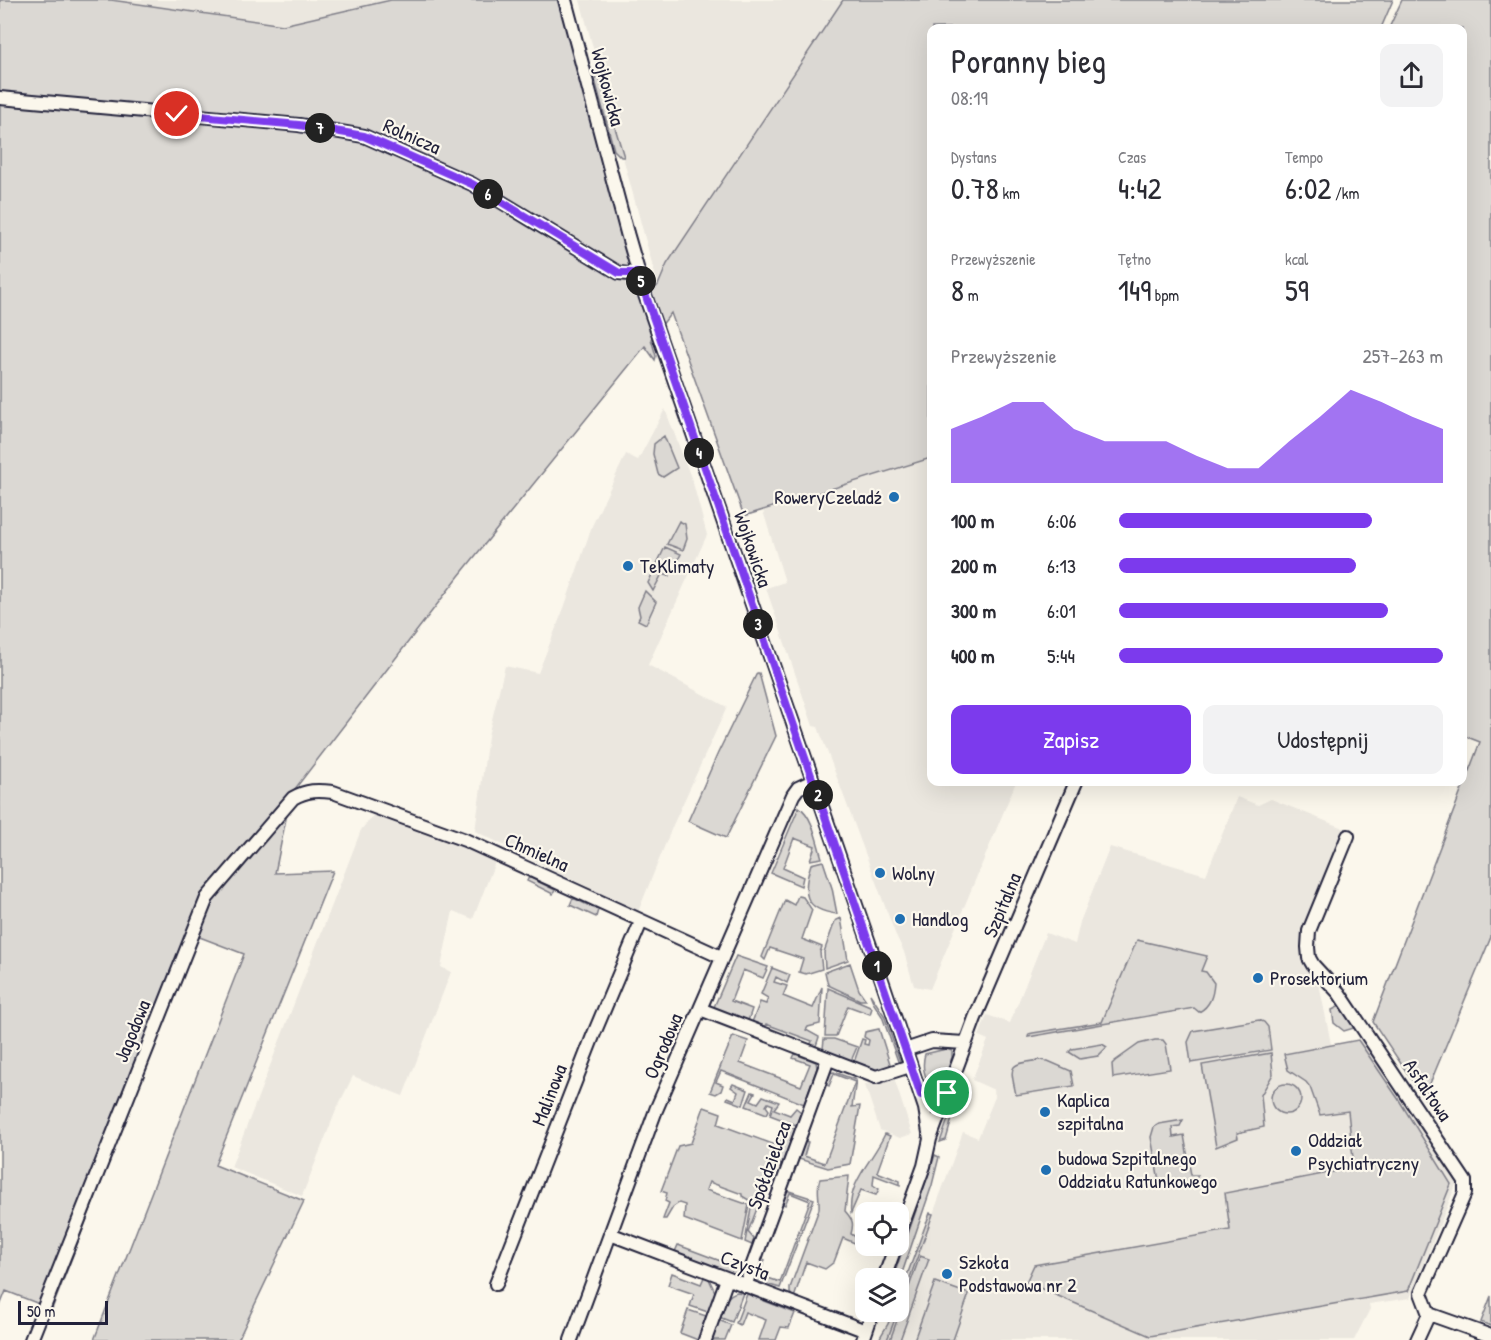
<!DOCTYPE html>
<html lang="pl">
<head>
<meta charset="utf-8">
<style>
  body { margin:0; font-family:"Patrick Hand",sans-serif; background:#f2f2f3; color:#2b2b33; height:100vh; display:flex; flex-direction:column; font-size:22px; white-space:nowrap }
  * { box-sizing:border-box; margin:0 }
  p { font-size:20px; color:#7c7c81 }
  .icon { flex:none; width:33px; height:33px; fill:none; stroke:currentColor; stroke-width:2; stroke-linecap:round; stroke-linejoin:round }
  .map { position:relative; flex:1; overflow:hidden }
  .panel { position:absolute; left:927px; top:24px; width:540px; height:762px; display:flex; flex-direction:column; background:#fff; border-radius:12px; box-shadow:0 6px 24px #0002 }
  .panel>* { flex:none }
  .tools { position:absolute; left:855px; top:1202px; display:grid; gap:12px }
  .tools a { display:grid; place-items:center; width:54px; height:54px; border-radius:12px; background:#fff; box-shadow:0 6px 24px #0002; font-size:30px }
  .scale { position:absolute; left:18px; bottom:15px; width:90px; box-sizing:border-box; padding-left:6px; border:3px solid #22223b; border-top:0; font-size:16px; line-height:21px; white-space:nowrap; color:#22223b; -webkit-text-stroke:4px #fbf7ec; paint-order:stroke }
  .pin { position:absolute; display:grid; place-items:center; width:51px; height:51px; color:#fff; margin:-26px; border:3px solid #fff; border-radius:50%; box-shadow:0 2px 6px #0007 }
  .km { position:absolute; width:30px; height:30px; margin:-15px; border-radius:50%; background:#222; color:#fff; font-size:16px; line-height:30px; text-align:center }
  .round { display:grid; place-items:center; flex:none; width:63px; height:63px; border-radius:12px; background:#f2f2f3 }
  .head { display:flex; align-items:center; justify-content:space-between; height:102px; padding:0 24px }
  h1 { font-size:33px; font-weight:600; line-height:45px }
  .figures { display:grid; grid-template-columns:repeat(3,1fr); gap:9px; height:102px; padding:6px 24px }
  .figures div { display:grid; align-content:center }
  .figures b { font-size:30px; font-weight:600 }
  .figures small { font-size:16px; font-weight:400 }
  .figures p { font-size:16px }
  .chart { height:168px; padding:12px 24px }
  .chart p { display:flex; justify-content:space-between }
  .chart svg { width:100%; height:108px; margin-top:6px; fill:#7c3aed; opacity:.7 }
  .action { display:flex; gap:12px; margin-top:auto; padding:12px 24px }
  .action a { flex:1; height:69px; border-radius:12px; background:#7c3aed; color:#fff; font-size:24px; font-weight:600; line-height:69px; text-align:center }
  .action a+a { background:#f2f2f3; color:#2b2b33 }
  ul { padding:0 24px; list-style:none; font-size:20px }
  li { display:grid; grid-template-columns:96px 72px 1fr; align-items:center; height:45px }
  li i { height:15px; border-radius:8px; background:#7c3aed }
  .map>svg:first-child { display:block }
  .built { fill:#ebe7df }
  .green { fill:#dbd8d3; stroke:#7e7d87; stroke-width:1.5 }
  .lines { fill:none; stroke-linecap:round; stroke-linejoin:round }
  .minor-casing { stroke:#22223b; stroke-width:16 }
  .minor { stroke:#fbf7ec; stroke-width:12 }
  .route-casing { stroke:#fff; stroke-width:12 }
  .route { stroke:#7c3aed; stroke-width:8 }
  .poi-dot { fill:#1f6fb2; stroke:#fbf7ec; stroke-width:2 }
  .labels { text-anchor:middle; stroke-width:4.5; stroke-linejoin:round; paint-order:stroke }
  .street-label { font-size:20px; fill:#22223b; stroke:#fbf7ec }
  .poi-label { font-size:20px; fill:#22223b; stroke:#fbf7ec; text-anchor:start }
</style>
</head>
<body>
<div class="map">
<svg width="1491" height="1340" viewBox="0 0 1491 1340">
  <rect width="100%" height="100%" fill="#fbf7ec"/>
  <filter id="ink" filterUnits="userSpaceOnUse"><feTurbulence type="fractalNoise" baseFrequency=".0167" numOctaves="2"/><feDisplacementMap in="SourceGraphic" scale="12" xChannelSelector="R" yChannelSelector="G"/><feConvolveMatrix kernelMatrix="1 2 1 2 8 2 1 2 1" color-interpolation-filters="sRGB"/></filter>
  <g filter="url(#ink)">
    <!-- built -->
    <path class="built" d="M111,0H388L283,25Z
      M580,0H843L667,264L657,282Z
      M665,409L693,483L707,535L648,665L727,707L673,825L638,912L475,831L488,736L505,666L538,673L564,608L592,526L626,454L638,460Z
      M931,458L932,782H1016L930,989L914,986L904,952L895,933L818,727L813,726L766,588L785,582L763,511Z
      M1237,797L1258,805L1271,799L1355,833L1314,934L1313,953L1331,1044H1349L1363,1040L1371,1049L1388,1082L1457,1182L1410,1298L1369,1304L1370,1309L1354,1340H887L963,1132L978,1138L995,1097L994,1090L972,1080L988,1040L979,1036L987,1015L1010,1023L1046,933L1075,944L1080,922L1110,847L1206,875Z
      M375,813L467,847L495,862L473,919L453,911L441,967L451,972L403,1096L353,1076L337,1108L302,1196L231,1167L361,830Z
      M893,1075L912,1134L900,1138L880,1130L865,1085Z"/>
    <!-- green -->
    <path class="green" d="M0,0H111L283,25L391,0H565L645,295L640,306L658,285L667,264L843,0H1393L1381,28H932L931,458L744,516L671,313L651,339L656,356L655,360L645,346L459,576L291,794L275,873L333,871L215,1165L304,1201L238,1340H94L244,954L197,936L52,1309L6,1291L0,1306Z
      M1402,0H1491V937L1424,1098L1373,1022L1480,742L1462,735V28H1389Z
      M598,72L624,157H621L614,150L595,80Z
      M664,436L677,468L663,477L658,474L653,454L654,444Z
      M679,521L685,524L687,539L683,550L667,544Z
      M665,547L681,554L669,576L662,574L653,591L648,583Z
      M645,591L656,602L646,624L638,620L640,616L638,607Z
      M757,673H759L776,736L726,838L688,821L718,753Z
      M799,807C813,816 817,843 822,858L810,860L815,846L794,838L783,868L803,877L801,886L771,873Z
      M823,861L832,888L837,914C803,910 802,892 811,864Z
      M529,877L555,890L553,894L527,881Z
      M798,896L803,897L812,910L802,939L822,947L820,952L822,969L806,974L799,972L803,959L770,948L765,960L762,957L785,900L794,905Z
      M573,898L598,910L596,917L570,905Z
      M841,918L848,960L825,968L824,952L835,921Z
      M1137,940L1207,956L1201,971L1206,972L1214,983C1213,996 1210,1006 1199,1012L1194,1008L1028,1037L1029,1034L1033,1033L1102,1022Z
      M736,956L768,967L763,978L743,970L731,1001L752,1009L747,1024L717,1013L714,1007Z
      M850,963L859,990L866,1000H860L828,985L825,972Z
      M772,968L790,975L787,983L776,977L774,982L787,986L783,996L813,1008L822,987L820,1024L808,1027L806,1030L819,1037L816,1046L809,1049L812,1041L766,1024L763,1032L751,1025L760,1002L766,1004L768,998L761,994Z
      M828,988L870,1006L872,1008L870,1014L848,1006L836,1036H825Z
      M870,994L884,1015L901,1064L900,1067L882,1016L874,1004Z
      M1338,1007H1342L1355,1024L1354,1028L1344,1031L1334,1023L1332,1010Z
      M1259,1020L1264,1022L1268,1027L1271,1050L1191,1063L1188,1042L1193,1031Z
      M879,1029L892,1070L878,1074L854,1062L862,1039L865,1040L864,1044L868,1045L869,1040L864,1037L865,1032Z
      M733,1036L748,1041L740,1063L801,1086L810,1064L793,1058L795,1054L816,1062L817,1068L804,1104L721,1071L716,1082L723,1085L721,1091L716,1094L710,1092Z
      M824,1039H834L857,1047L851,1061L823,1049Z
      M1155,1040H1163L1166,1044L1170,1069L1113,1078L1112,1064L1115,1061L1139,1044Z
      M1358,1040L1399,1100L1451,1184L1408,1291L1150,1336L1026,1282L1034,1265L1230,1230L1225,1193L1354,1168L1348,1111L1320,1115L1310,1087L1306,1082L1288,1070L1284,1054Z
      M1102,1044L1107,1047L1098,1056L1080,1059L1069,1052L1072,1049Z
      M946,1049L952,1051V1057L944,1080L932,1085C923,1078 922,1064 925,1054Z
      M1271,1053L1273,1074L1261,1095L1264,1127L1237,1133L1238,1138L1216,1147L1202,1065Z
      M1039,1060L1048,1061L1071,1071L1074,1086L1016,1095C1010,1065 1007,1065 1039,1060Z
      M834,1072L856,1080L852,1107L860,1106L850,1164L828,1168L799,1159V1154L804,1141L808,1142L804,1156L825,1163L855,1082L834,1074L829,1086L825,1084L828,1073Z
      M1271 1099a15 15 0 1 1 30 0a15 15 0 1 1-30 0Z
      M733,1084L748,1090L743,1105L727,1099L728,1097L735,1100L738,1092L731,1087Z
      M752,1092L755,1093L751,1100L758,1103L763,1096L779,1102L774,1109L790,1115L796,1108L801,1112L796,1125L770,1115L773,1105L768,1103L766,1106L769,1110L767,1114L746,1106Z
      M954,1102L953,1115L946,1140L940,1142Z
      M704,1107L721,1113L718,1124L778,1146L787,1125L795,1129L782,1164L773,1167L748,1232L754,1239L752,1245L745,1242L752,1202L742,1196V1194L709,1182L706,1190L749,1205L742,1241L684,1219L685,1205L679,1203L673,1207L666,1219H663L669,1203L665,1201L667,1193L661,1191L678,1146L691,1143Z
      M1183,1120L1180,1126L1172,1127L1173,1137L1184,1135L1191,1175H1198L1196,1179C1185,1184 1170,1187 1159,1181L1151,1137L1154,1127L1159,1124Z
      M885,1134L890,1136L877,1172L900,1181V1185L874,1175L873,1185L879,1189L876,1195L861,1190L851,1213C847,1183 873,1160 885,1134Z
      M935,1155L939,1157L932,1185L899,1282L898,1278H893Z
      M849,1176L845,1211C853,1220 854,1223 851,1234L859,1239L857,1244L843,1238L834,1262L825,1269L806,1262L794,1298L790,1293V1288L819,1209C820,1199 816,1188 820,1179Z
      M786,1190L814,1199L780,1288L756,1281L754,1274L760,1258L765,1260L759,1275L780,1282L810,1201L790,1193L785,1205L781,1203Z
      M930,1213L933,1214L899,1308V1297Z
      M678,1245L734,1266L737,1262L744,1264C742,1272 739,1275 730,1275L674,1254Z
      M920,1256L929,1259L900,1340H890Z
      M672,1273L701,1284L705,1275L708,1277L716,1294L708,1312L690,1306L694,1294L668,1285Z
      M935,1282L969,1294L953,1340H914Z
      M737,1292L743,1293L732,1322L719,1317C723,1307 725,1295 737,1292Z
      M747,1294L795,1313L789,1328L781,1327L776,1340H759L766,1320L745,1312L740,1325L736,1323Z
      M1491,1296V1326L1481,1322Z
      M688,1310L706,1316L698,1340L680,1333Z
      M890,1311H898L887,1340H879C883,1329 892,1324 890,1311Z
      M718,1320L731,1325L725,1340H711Z"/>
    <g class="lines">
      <!-- minor casing -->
      <g class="minor-casing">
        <path id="minor" d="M565,0L627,233L645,295L884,986L925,1108L930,1139
          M0,98L299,125L364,136L472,184L619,273L629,274L638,273
          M1348,836L1309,931L1308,947L1309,958L1313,965L1339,993L1465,1181V1193L1421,1293L1429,1314L1491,1336
          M700,1009L876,1077L910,1066
          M905,1050L932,1041L965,1043
          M921,1095L936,1091L951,1083
          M610,1234L866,1331
          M898,1237L924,1166L930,1139L975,1018L1076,782
          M884,1278L896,1245
          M496,1284L593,1036L641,922
          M745,1286L828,1059
          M31,1340L207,898L293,798C307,790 317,790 333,792L465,840L721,957
          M571,1340L656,1110L793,795L798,788L813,781
          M705,1340L727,1279
          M863,1340L873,1311
          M1417,1340L1429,1314"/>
      </g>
      <!-- minor -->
      <use href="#minor" class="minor"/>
    </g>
  </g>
  <g class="lines" filter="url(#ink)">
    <!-- route casing -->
    <g class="route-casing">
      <path id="route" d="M177,114L299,125L364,136L472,184L619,273H638L921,1095L936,1091L951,1083L947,1093"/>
    </g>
    <!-- route -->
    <use href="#route" class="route"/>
  </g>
  <!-- markers -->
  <g class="poi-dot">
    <circle cx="894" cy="497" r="6"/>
    <circle cx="628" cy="566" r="6"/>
    <circle cx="880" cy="873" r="6"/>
    <circle cx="900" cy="919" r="6"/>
    <circle cx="1258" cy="978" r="6"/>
    <circle cx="1045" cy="1112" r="6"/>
    <circle cx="1296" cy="1151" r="6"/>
    <circle cx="1046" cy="1170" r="6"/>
    <circle cx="947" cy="1274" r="6"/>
  </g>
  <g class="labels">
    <!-- street labels -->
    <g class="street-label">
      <text transform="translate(608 87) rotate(75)" y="7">Wojkowicka</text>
      <text transform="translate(412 136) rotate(24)" y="7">Rolnicza</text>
      <text transform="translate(753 549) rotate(71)" y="7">Wojkowicka</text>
      <text transform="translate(537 852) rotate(24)" y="7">Chmielna</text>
      <text transform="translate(1002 905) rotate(-67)" y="7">Szpitalna</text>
      <text transform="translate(132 1031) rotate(-68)" y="7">Jagodowa</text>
      <text transform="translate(663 1046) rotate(-67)" y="7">Ogrodowa</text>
      <text transform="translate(1428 1090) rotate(56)" y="7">Asfaltowa</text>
      <text transform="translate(549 1095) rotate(-69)" y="7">Malinowa</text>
      <text transform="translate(769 1165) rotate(-70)" y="7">Spółdzielcza</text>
      <text transform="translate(745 1265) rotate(21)" y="7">Czysta</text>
    </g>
    <!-- poi labels -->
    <g class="poi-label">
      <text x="882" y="504" text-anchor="end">RoweryCzeladź</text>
      <text x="640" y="573">TeKlimaty</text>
      <text x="892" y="880">Wolny</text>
      <text x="912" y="926">Handlog</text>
      <text x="1270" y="985">Prosektorium</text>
      <text x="1057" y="1107">Kaplica<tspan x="1057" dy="23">szpitalna</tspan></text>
      <text x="1308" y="1147">Oddział<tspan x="1308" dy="23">Psychiatryczny</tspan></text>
      <text x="1058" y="1165">budowa Szpitalnego<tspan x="1058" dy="23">Oddziału Ratunkowego</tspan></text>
      <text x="959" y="1269">Szkoła<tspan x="959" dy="23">Podstawowa nr 2</tspan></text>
    </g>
  </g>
</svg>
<div class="tools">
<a><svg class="icon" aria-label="locate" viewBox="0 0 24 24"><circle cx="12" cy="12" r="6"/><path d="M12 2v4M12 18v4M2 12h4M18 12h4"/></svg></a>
<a><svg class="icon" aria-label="layers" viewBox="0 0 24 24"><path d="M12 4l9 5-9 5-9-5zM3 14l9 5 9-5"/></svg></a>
</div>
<div class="scale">50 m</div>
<div class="pin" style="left:947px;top:1093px;background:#1e9e55"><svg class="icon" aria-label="arrive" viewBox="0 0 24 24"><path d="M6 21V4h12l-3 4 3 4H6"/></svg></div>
<div class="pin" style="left:177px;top:114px;background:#d93025"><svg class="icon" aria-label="check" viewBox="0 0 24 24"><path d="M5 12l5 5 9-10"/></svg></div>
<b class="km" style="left:877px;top:966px">1</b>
<b class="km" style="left:818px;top:795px">2</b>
<b class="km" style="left:758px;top:624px">3</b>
<b class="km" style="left:699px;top:453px">4</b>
<b class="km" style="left:641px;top:281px">5</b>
<b class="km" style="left:488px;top:194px">6</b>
<b class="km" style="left:320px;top:128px">7</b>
<section class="panel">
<div class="head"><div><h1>Poranny bieg</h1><p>08:19</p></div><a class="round"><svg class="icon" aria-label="share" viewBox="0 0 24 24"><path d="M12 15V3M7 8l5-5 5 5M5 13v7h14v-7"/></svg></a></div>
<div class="figures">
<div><p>Dystans</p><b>0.78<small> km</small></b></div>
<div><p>Czas</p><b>4:42</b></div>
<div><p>Tempo</p><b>6:02<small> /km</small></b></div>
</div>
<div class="figures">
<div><p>Przewyższenie</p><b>8<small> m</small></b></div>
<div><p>Tętno</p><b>149<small> bpm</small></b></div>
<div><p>kcal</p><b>59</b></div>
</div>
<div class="chart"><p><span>Przewyższenie</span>257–263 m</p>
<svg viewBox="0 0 160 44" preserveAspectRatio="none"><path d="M0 44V22L10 17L20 11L30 11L40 22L50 27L60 27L70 27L80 33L90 38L100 38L110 27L120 17L130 6L140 11L150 17L160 22V44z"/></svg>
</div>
<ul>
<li><b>100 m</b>6:06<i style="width:78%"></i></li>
<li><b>200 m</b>6:13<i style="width:73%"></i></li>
<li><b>300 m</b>6:01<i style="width:83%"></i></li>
<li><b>400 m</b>5:44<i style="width:100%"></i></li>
</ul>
<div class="action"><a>Zapisz</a><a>Udostępnij</a></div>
</section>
</div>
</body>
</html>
